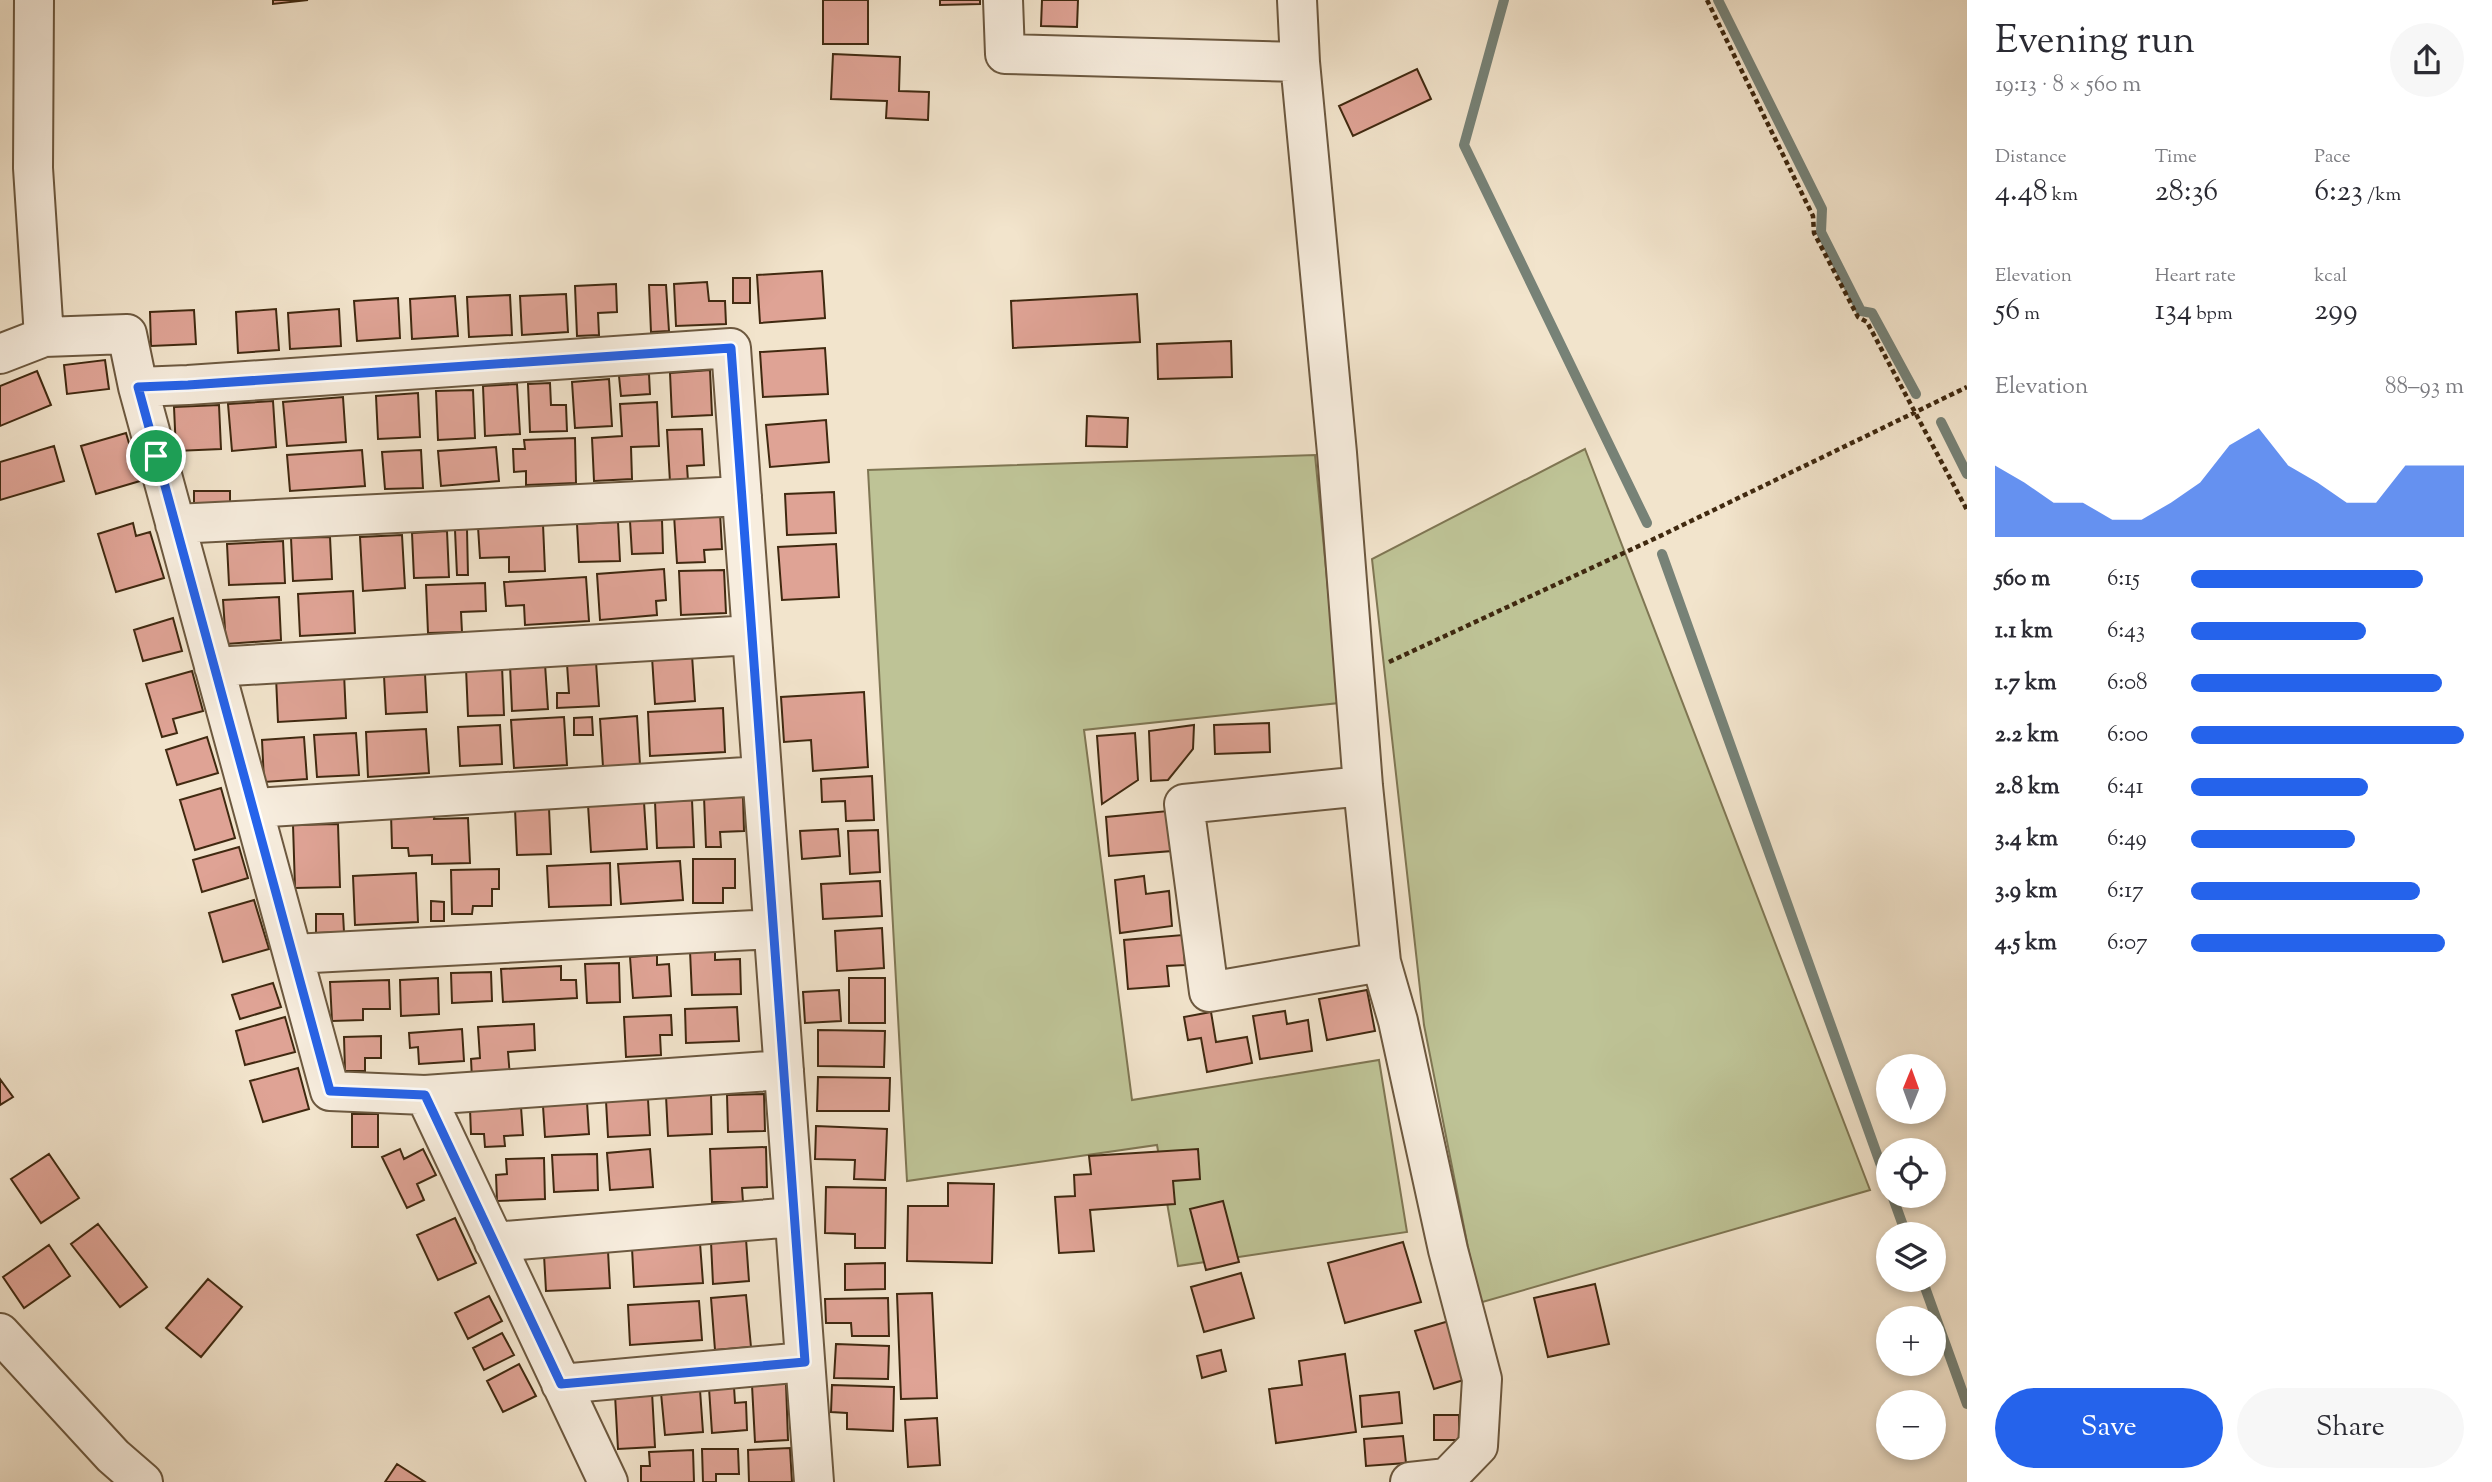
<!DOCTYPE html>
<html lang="en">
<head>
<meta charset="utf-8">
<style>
  body { margin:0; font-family:"Sorts Mill Goudy",serif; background:#f7f7f7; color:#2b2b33; height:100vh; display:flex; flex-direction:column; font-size:26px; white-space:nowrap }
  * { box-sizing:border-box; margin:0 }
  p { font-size:23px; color:#7c7c81 }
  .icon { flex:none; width:38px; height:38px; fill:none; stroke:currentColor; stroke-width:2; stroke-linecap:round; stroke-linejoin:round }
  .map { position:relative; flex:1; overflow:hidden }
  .details { display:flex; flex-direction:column; background:#fff; width:525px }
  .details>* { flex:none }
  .needle { width:46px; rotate:1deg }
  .buttons { position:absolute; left:1876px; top:1054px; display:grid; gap:14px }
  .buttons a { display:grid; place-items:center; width:70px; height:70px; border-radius:50%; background:#fff; box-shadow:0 4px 10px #0003; font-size:35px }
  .pin { position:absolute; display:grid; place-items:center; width:60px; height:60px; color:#fff; margin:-30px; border:4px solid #fff; border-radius:50%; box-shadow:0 2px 7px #0007 }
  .round { display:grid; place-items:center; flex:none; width:74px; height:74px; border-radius:37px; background:#f7f7f7 }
  .summary { display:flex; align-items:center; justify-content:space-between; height:119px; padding:0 28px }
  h1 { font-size:38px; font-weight:600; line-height:52px }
  .figures { display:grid; grid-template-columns:repeat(3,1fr); gap:10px; height:119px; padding:7px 28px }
  .figures div { display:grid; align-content:center }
  .figures b { font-size:30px; font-weight:600 }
  .figures small { font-size:19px; font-weight:400 }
  .figures p { font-size:19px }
  .chart { height:196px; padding:14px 28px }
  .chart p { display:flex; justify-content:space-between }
  .chart svg { width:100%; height:126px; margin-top:7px; fill:#2563eb; opacity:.7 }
  .action { display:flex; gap:14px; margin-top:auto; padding:14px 28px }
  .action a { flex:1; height:80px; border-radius:42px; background:#2563eb; color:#fff; font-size:28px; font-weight:600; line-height:80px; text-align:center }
  .action a+a { background:#f7f7f7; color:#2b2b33 }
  ul { padding:0 28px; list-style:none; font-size:23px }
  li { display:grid; grid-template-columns:112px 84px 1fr; align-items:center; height:52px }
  li i { height:18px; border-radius:9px; background:#2563eb }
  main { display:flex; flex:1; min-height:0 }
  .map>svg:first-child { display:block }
  .green { fill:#bec396; stroke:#7f7653; stroke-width:2 }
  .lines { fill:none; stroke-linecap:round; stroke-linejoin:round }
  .stream { stroke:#778277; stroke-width:10 }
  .building { fill:#dfa395; stroke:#402910; stroke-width:2 }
  .minor-casing { stroke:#6c583f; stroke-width:42 }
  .path { stroke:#402910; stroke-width:4.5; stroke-dasharray:5 3.5; stroke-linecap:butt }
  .minor { stroke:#f7edde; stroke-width:38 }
  .route-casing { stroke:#fff; stroke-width:14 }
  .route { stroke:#2563eb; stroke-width:9 }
</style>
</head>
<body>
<main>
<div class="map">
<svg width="1967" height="1482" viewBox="0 0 1967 1482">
  <rect width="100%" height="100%" fill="#f2e4cc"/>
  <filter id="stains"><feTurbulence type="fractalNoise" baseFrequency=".00286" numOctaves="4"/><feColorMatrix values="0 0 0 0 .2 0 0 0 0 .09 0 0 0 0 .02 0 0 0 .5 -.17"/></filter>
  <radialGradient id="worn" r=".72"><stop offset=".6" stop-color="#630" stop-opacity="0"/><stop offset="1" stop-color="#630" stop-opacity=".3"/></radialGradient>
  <!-- green -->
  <path class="green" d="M1585,449L1870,1190L1479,1303L1424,1025L1372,559Z
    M1315,455L1339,703L1084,730L1132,1100L1379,1060L1407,1232L1178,1266L1157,1145L907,1181L868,470Z"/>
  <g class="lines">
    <!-- stream -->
    <path class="stream" d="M1504,0L1464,145L1647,523
      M1718,0L1822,209L1821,232L1861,311L1872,313L1916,394
      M1941,422L1967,474
      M1662,554L1888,1185
      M1892,1195L1906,1234
      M1922,1279L1967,1404"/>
  </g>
  <!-- building -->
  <path class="building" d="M273,0H308L273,4Z
    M823,0H868V44H823Z
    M940,0H980V4L940,5Z
    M1042,0H1078L1077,27L1041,26Z
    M833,54L900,57L899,91L929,92L928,120L886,118L887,101L831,99Z
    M1417,69L1431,99L1353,136L1339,106Z
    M822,271L825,318L760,323L757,275Z
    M733,278H750V303H733Z
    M707,282L709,301H725L726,324L676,326L674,284Z
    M616,284L617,312L598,313L599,335L577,336L575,286Z
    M649,285H666L669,331L651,332Z
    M566,294L568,332L522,335L520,296Z
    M1137,294L1140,342L1013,348L1011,301Z
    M510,295L512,335L469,337L467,297Z
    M455,296L458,336L412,339L410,299Z
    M398,298L400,338L357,341L354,301Z
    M276,309L279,350L238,353L236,312Z
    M339,309L341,346L290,349L288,313Z
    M194,310L196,344L151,346L150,312Z
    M1231,341L1232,377L1158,379L1157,344Z
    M825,348L828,394L763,397L760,352Z
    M105,360L109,389L67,394L64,365Z
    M710,370L712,415L672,417L670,373Z
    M37,371L51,405L0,426V386Z
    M649,374L650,394L621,396L619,376Z
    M609,379L612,426L575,428L572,382Z
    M550,383L551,405H566L567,431L530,432L528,384Z
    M517,384L520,434L485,436L483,386Z
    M473,390L475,438L438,440L436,391Z
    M418,393L420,437L378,439L376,396Z
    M343,397L346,442L287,446L283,402Z
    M273,401L276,447L232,451L228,404Z
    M657,402L659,446L631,447L632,479L594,481L592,438L622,436L620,404Z
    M219,405L221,449L176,451L174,407Z
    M1087,416L1128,418L1127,447L1086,446Z
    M826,420L829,462L770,467L766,425Z
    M702,429L704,465L687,466L688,481L670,482L667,430Z
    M126,433L140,481L96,494L81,446Z
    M575,438L576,483L526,485V471L514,472L513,449H525L524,440Z
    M54,446L64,481L0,500V462Z
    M496,447L499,481L441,486L438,451Z
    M362,450L365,486L290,491L287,455Z
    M421,450L423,488L385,489L382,452Z
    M194,491H230V510H194Z
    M834,492L836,533L787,535L785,494Z
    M720,513L722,549L704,550L705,562L677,563L674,515Z
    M662,520L663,553L632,554L630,521Z
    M618,522L620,561L579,562L577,524Z
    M133,523L136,536L150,532L164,578L116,592L98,534Z
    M543,524L545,571L509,572V557L480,558L478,527Z
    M467,529L468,575H457L455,530Z
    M447,531L449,577L414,578L412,533Z
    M402,535L405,588L363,591L360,537Z
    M330,537L332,579L293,581L291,538Z
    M283,541L285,583L229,585L227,544Z
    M836,544L839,597L782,600L778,547Z
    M664,569L666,600L656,601L657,615L600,620L597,574Z
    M724,570L726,613L681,615L679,571Z
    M586,577L589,621L525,625L524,605L506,606L504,582Z
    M485,583L486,611L461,612L462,632L428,633L426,585Z
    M353,591L355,633L300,636L298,594Z
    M279,597L281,640L226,644L223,600Z
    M173,618L182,651L143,661L134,630Z
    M692,655L695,701L655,704L652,657Z
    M596,662L599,706L557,708V693H569L567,664Z
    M545,664L548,709L512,711L510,665Z
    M502,666L504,715L468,716L466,668Z
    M192,671L203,711L173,719L177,733L162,737L146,684Z
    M344,673L346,718L278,722L276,677Z
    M425,674L427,712L386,714L384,676Z
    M864,692L868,767L813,771L811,740L784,742L781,697Z
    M723,708L725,752L650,756L648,712Z
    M637,716L640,765L603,767L600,719Z
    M564,717L567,765L514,768L511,720Z
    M592,717L593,735H574V718Z
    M1269,723L1270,752L1215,754L1214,725Z
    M500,725L502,764L460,766L458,727Z
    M1194,725L1193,749L1168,780L1151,781L1149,731Z
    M426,729L429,773L368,777L366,732Z
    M356,733L359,775L317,777L314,735Z
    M1135,733L1138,780L1102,804L1097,736Z
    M207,737L218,773L177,785L166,750Z
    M304,737L307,779L264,782L262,740Z
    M872,776L874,820L846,821L845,801L822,802L821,779Z
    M221,788L235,838L195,850L180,800Z
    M743,796L744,831L720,832L721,847H706L704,797Z
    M692,800L694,847L657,848L655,802Z
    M644,802L647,849L591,852L588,805Z
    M549,808L551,854L517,855L515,809Z
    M1168,811L1172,851L1109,856L1106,817Z
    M435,812L434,819L468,818L470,863L432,864V855L409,856L408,848H392L391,814Z
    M338,824L340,887L295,888L293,825Z
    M838,829L840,856L802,859L800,831Z
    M878,830L880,872L850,874L848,831Z
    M239,847L248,878L202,892L193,860Z
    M693,859H735V888H723V903H693Z
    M680,861L683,900L621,904L618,864Z
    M610,863L611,905L549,907L547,866Z
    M499,869V889H492V906H473L472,914H452L451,870Z
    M416,873L418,922L355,925L353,876Z
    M1144,876L1146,894L1169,891L1172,926L1120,933L1115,880Z
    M880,881L882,916L823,919L821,884Z
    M254,900L269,949L223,962L209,913Z
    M431,901L444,902V921H431Z
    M316,914H343L344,932L316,933Z
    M882,928L884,968L837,971L835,931Z
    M1183,935L1185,965L1167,966L1169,986L1128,989L1124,940Z
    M690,951H715V960L740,959L741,994L692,995Z
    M657,955V965L669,964L671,996L633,998L630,957Z
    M619,963L620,1002L587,1003L585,964Z
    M561,966V980H576L577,998L503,1002L501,969Z
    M491,972L492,1001L452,1003L451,973Z
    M438,978L439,1014L401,1016L400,980Z
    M849,978H885V1023H849Z
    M389,980L390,1009H363V1020L332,1021L330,982Z
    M273,983L281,1007L240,1019L232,995Z
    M839,990L841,1021L805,1023L803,992Z
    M1367,990L1375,1031L1327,1040L1319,999Z
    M737,1007L739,1041L686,1043L685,1009Z
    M1285,1011L1287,1024L1308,1020L1312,1051L1260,1059L1253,1016Z
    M1211,1012L1216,1042L1247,1037L1252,1063L1207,1072L1201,1038L1188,1040L1184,1017Z
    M671,1015L672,1035H660L661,1055L626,1057L624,1017Z
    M285,1017L295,1052L245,1065L236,1031Z
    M534,1024L535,1050L508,1052L510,1077L472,1079L471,1059L480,1058L478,1027Z
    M462,1029L464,1061L419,1064L418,1047L410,1048L409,1033Z
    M818,1030L885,1031L884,1067L818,1066Z
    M381,1036V1058H365V1071H345L344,1037Z
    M298,1068L309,1109L263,1122L250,1081Z
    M818,1077L890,1078L889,1111H817Z
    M0,1079L13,1097L0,1105Z
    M711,1094L712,1134L668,1136L666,1096Z
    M764,1094L765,1131L728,1132L727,1095Z
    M648,1099L650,1135L608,1137L606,1101Z
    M587,1102L589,1134L545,1137L543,1106Z
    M521,1107L523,1135L504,1136L505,1146L485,1147L484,1134H471L470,1109Z
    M352,1114H378V1147H352Z
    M816,1126L887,1129L885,1180L854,1179L855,1160L815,1159Z
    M766,1147L767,1187L742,1188L743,1202H712L710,1149Z
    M400,1149L404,1159L423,1149L436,1175L417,1184L424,1200L407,1208L382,1157Z
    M650,1149L653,1187L610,1190L607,1153Z
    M1198,1149L1200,1179L1173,1181L1175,1204L1090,1210L1094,1251L1059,1253L1055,1197L1075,1196L1074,1175L1091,1174L1089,1156Z
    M49,1154L79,1198L41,1223L11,1179Z
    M597,1154L598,1190L554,1192L552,1155Z
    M544,1158L545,1199L497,1201L496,1175L507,1174L506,1159Z
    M948,1183L994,1184L992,1263L907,1261L908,1206H948Z
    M826,1187L886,1188L885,1248H855V1234L825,1233Z
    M1223,1201L1239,1262L1206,1270L1190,1209Z
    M455,1218L476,1263L438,1280L417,1235Z
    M98,1224L147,1287L120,1307L71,1244Z
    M746,1239L749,1281L713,1284L711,1242Z
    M1403,1242L1421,1302L1345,1323L1328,1263Z
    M700,1243L703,1283L634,1287L632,1248Z
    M49,1245L70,1276L24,1308L3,1277Z
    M608,1251L610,1288L546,1291L544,1255Z
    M885,1263V1289L845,1290V1264Z
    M1241,1273L1254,1318L1204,1332L1191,1287Z
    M208,1279L242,1307L201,1357L166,1328Z
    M1595,1284L1609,1344L1548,1357L1534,1298Z
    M932,1293L937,1398L901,1399L897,1294Z
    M746,1295L751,1347L715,1350L711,1298Z
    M489,1296L502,1321L468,1339L455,1313Z
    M888,1298L889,1336H852L851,1323H826L825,1299Z
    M699,1301L702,1340L630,1345L628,1305Z
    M1449,1321L1467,1379L1434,1389L1415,1331Z
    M502,1333L514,1355L484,1370L473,1348Z
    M836,1344L889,1346L888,1379L834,1378Z
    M1221,1350L1226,1371L1202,1378L1197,1356Z
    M1345,1354L1356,1432L1276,1443L1269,1389L1302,1385L1299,1361Z
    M519,1364L536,1396L503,1412L487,1381Z
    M786,1383L788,1440L755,1442L752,1385Z
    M832,1385L894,1387L893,1431L847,1429V1413L831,1412Z
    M734,1387L735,1403L746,1402L747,1430L712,1433L709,1388Z
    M700,1390L703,1432L665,1435L661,1393Z
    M652,1392L655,1447L618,1449L615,1395Z
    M1399,1392L1402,1423L1362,1427L1360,1396Z
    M1434,1415H1459V1440H1434Z
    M937,1418L940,1465L908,1467L905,1420Z
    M1403,1436L1406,1463L1366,1466L1364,1439Z
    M790,1448L792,1482H749L748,1450Z
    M702,1449H738L739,1474H716V1482H703Z
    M693,1450L694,1482H641V1466H650L649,1452Z
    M397,1464L425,1482H385Z"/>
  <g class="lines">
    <!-- minor casing -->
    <g class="minor-casing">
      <path id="minor" d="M34,0L33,168L44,337
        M1003,0L1005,54L1300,62
        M1297,0L1300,62L1337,453L1363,786L1381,962L1398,1021L1448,1250L1482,1379L1478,1446L1447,1478L1410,1482
        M0,354L44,337L127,334L138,387L330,1091L425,1095L784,1070
        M138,387L188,385L731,348L814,1482
        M175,524L742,496
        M214,667L752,635
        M1363,786L1184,804L1209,992L1381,962
        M253,808L762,776
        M293,954L773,929
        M425,1095L608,1482
        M494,1242L794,1217
        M0,1333L113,1456L143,1482
        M561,1384L805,1362"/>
    </g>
    <!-- path -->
    <path class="path" d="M1707,0L1813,216L1814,233L1858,317L1867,322L1967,510
      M1389,662L1656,538L1967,387"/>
    <!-- minor -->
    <use href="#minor" class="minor"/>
  </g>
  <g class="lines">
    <!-- route casing -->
    <g class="route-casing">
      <path id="route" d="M731,348L805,1362L561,1384L425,1095L330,1091L138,387L188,385Z"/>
    </g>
    <!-- route -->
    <use href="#route" class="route"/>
  </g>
  <rect width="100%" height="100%" filter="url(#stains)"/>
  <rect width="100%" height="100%" fill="url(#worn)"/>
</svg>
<div class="buttons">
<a><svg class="needle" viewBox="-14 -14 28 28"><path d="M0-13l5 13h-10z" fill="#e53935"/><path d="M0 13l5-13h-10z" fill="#7c7c81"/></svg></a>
<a><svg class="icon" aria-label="locate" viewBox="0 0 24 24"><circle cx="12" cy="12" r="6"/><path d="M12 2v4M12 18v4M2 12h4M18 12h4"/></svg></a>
<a><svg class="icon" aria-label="layers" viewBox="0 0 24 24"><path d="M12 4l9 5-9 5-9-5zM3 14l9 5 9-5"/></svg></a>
<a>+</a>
<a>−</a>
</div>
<div class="pin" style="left:156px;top:456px;background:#1e9e55"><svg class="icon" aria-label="arrive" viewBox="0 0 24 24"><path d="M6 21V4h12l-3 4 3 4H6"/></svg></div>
</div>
<section class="details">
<div class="summary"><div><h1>Evening run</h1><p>19:13 · 8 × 560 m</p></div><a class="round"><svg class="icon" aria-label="share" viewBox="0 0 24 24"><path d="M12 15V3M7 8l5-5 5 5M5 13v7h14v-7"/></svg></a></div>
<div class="figures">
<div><p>Distance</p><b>4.48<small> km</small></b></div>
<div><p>Time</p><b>28:36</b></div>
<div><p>Pace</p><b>6:23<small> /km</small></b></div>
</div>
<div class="figures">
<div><p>Elevation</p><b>56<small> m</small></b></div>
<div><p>Heart rate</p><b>134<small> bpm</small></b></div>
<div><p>kcal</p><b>299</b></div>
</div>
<div class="chart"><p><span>Elevation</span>88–93 m</p>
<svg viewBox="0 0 160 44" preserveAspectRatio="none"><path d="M0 44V19L10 25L20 32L30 32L40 38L50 38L60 32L70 25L80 12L90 6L100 19L110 25L120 32L130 32L140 19L150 19L160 19V44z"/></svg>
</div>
<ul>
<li><b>560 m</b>6:15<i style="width:85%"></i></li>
<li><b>1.1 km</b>6:43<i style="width:64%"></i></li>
<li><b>1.7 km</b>6:08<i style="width:92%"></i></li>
<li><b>2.2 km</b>6:00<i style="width:100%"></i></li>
<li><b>2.8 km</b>6:41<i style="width:65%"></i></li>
<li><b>3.4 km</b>6:49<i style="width:60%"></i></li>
<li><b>3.9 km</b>6:17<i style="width:84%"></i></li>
<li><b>4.5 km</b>6:07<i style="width:93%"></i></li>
</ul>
<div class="action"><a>Save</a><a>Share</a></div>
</section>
</main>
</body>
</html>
